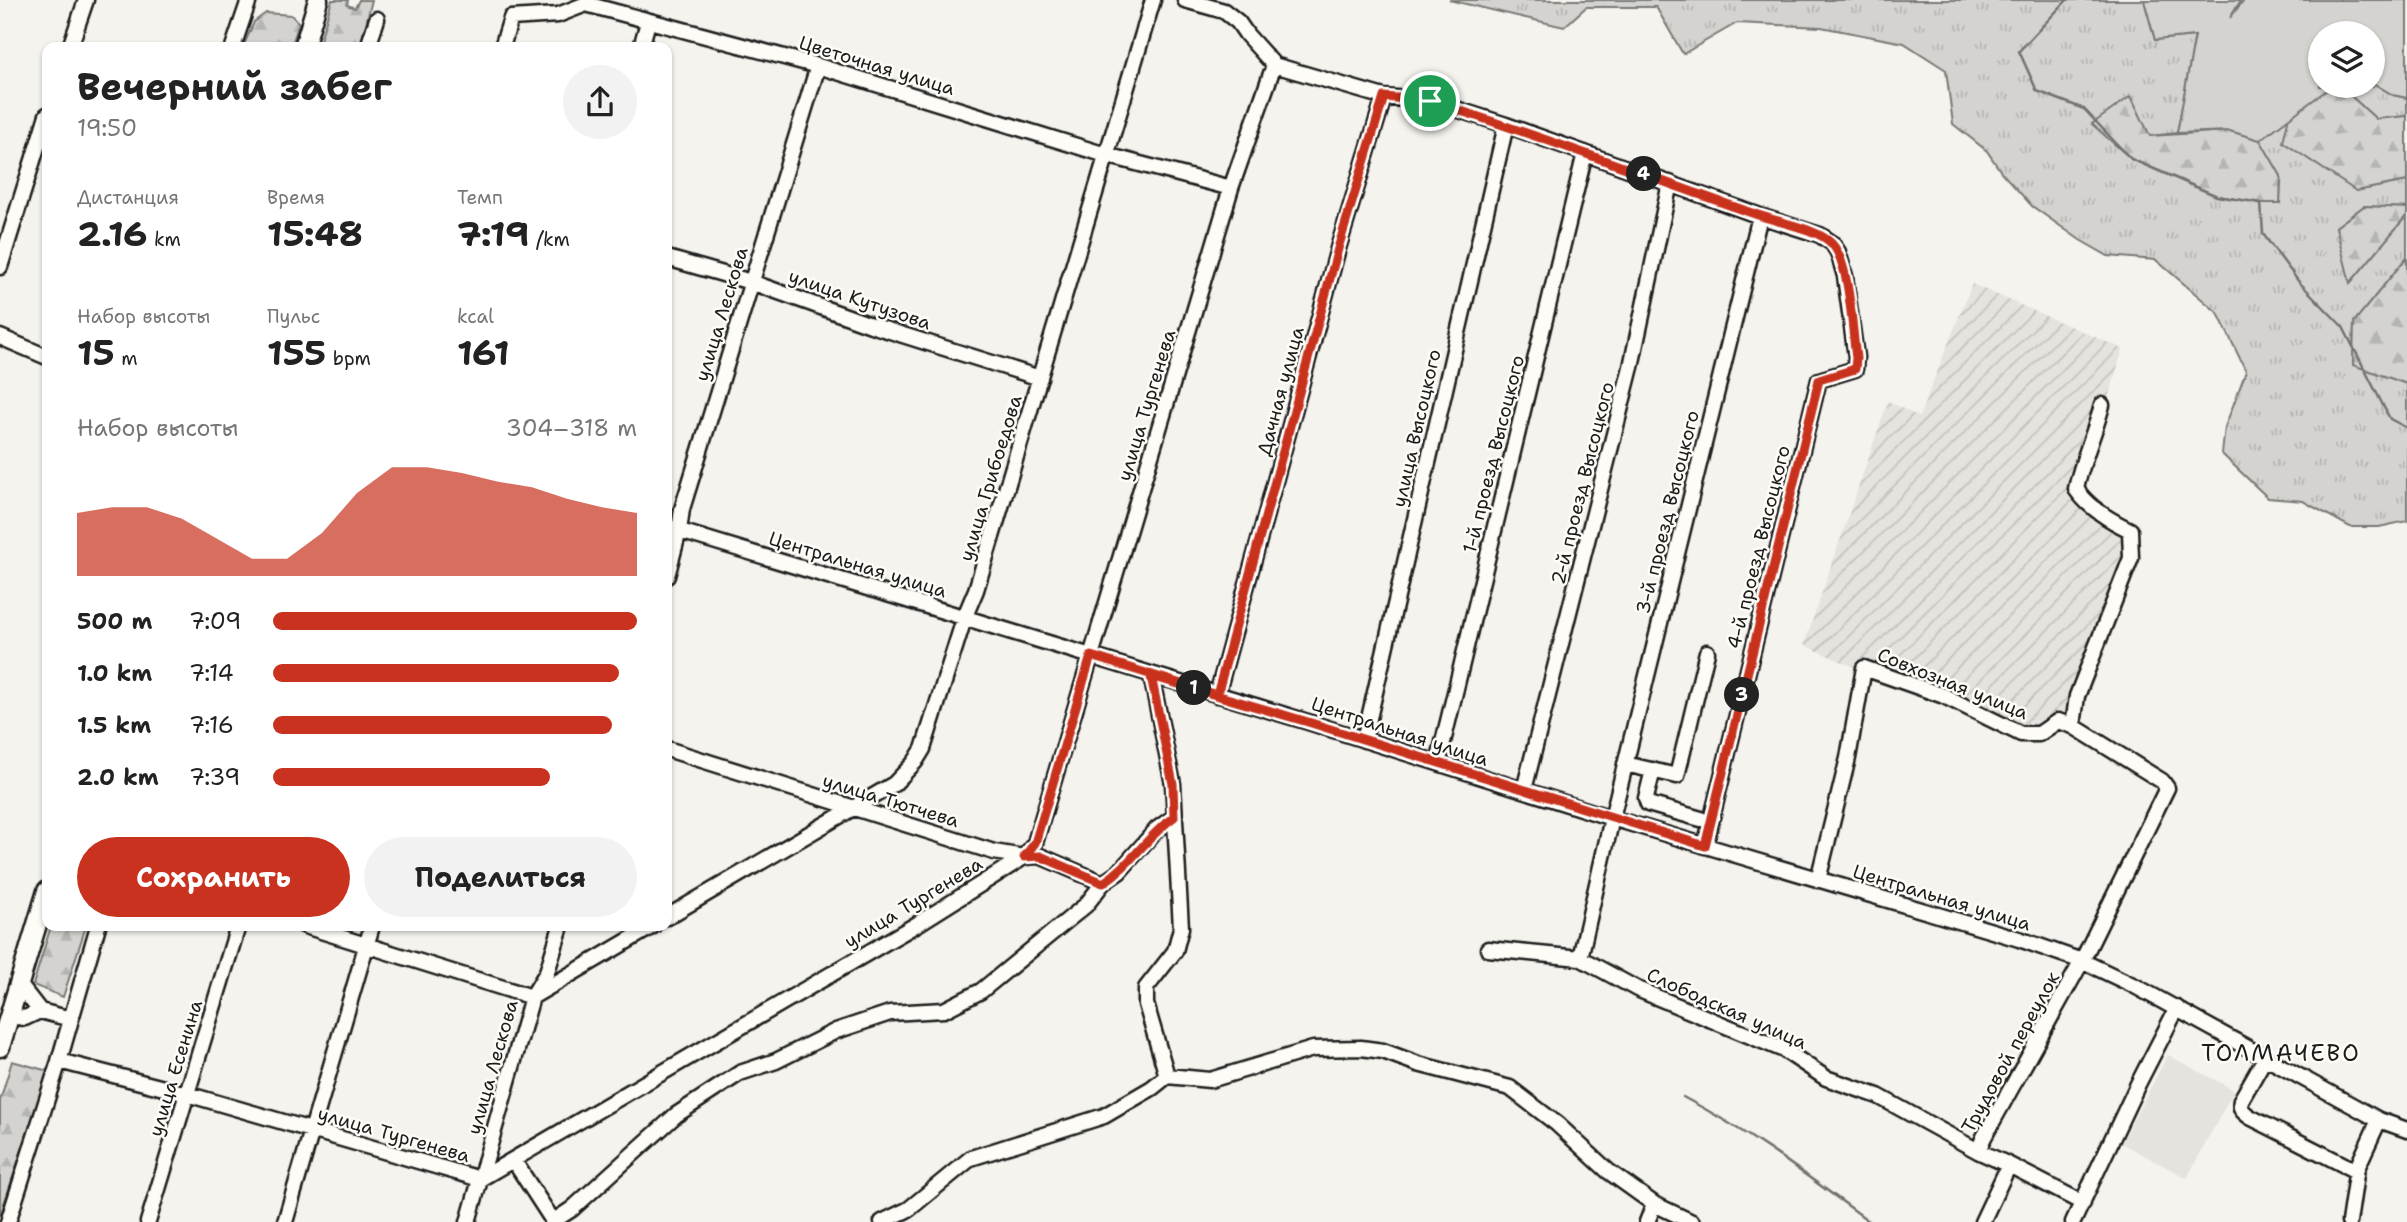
<!DOCTYPE html>
<html lang="ru">
<head>
<meta charset="utf-8">
<style>
  body { margin:0; font-family:"Shantell Sans",sans-serif; background:#f2f2f2; color:#222; height:100vh; display:flex; flex-direction:column; font-size:26px; white-space:nowrap }
  * { box-sizing:border-box; margin:0 }
  p { font-size:23px; color:#767676 }
  .icon { flex:none; width:38px; height:38px; fill:none; stroke:currentColor; stroke-width:2; stroke-linecap:round; stroke-linejoin:round }
  .map { position:relative; flex:1; overflow:hidden }
  .drawer { position:absolute; left:42px; top:42px; width:630px; height:889px; display:flex; flex-direction:column; background:#fff; border-radius:14px; box-shadow:0 2px 5px #0004 }
  .drawer>* { flex:none }
  .tools { position:absolute; left:2308px; top:21px; display:grid; gap:14px }
  .tools a { display:grid; place-items:center; width:77px; height:77px; border-radius:50%; background:#fff; box-shadow:0 2px 5px #0004; font-size:35px }
  .pin { position:absolute; display:grid; place-items:center; width:60px; height:60px; color:#fff; margin:-30px; border:4px solid #fff; border-radius:50%; box-shadow:0 2px 7px #0007 }
  .km { position:absolute; width:35px; height:35px; margin:-18px; border-radius:50%; background:#222; color:#fff; font-size:19px; line-height:35px; text-align:center }
  .round { display:grid; place-items:center; flex:none; width:74px; height:74px; border-radius:37px; background:#f2f2f2 }
  .headline { display:flex; align-items:center; justify-content:space-between; height:119px; padding:0 35px }
  h1 { font-size:38px; font-weight:700; line-height:52px }
  .stats { display:grid; grid-template-columns:repeat(3,1fr); gap:10px; height:119px; padding:7px 35px }
  .stats div { display:grid; align-content:center }
  .stats b { font-size:35px; font-weight:700 }
  .stats small { font-size:19px; font-weight:400 }
  .stats p { font-size:19px }
  .chart { height:196px; padding:14px 35px }
  .chart p { display:flex; justify-content:space-between }
  .chart svg { width:100%; height:126px; margin-top:7px; fill:#c8321e; opacity:.7 }
  .action { display:flex; gap:14px; margin-top:auto; padding:14px 35px }
  .action a { flex:1; height:80px; border-radius:42px; background:#c8321e; color:#fff; font-size:28px; font-weight:700; line-height:80px; text-align:center }
  .action a+a { background:#f2f2f2; color:#222 }
  ul { padding:0 35px; list-style:none; font-size:23px }
  li { display:grid; grid-template-columns:112px 84px 1fr; align-items:center; height:52px }
  li i { height:18px; border-radius:9px; background:#c8321e }
  .map>svg:first-child { display:block }
  .built { fill:#e4e3de }
  .industrial { fill:url(#industrial-furrows) }
  .grass { fill:url(#grass-tufts); stroke:#787876; stroke-width:2 }
  .forest { fill:url(#forest-firs); stroke:#787876; stroke-width:2 }
  .green { fill:#d4d3cf; stroke:#787876; stroke-width:2 }
  .lines { fill:none; stroke-linecap:round; stroke-linejoin:round }
  .stream { stroke:#72716f; stroke-width:2.5 }
  .minor-casing { stroke:#1c1c1c; stroke-width:19 }
  .major-casing { stroke:#1c1c1c; stroke-width:23 }
  .minor { stroke:#fdfcf7; stroke-width:14 }
  .major { stroke:#fdfcf7; stroke-width:18 }
  .route-casing { stroke:#fff; stroke-width:14 }
  .route { stroke:#c8321e; stroke-width:9 }
  .labels { text-anchor:middle; stroke-width:5; stroke-linejoin:round; paint-order:stroke }
  .street-label { font-size:19px; fill:#1c1c1c; stroke:#fdfcf7 }
  .quarter-label { font-size:23px; letter-spacing:2px; fill:#1c1c1c; stroke:#fdfcf7 }
</style>
</head>
<body>
<div class="map">
<svg width="2407" height="1222" viewBox="0 0 2407 1222">
  <defs>
    <pattern id="industrial-furrows" width="10" height="10" patternUnits="userSpaceOnUse" patternTransform="scale(1.75)"><rect width="10" height="10" fill="#e4e3de"/><path d="M-1 1l2-2M0 10L10 0M9 11l2-2" fill="none" stroke="#c3c2be"/></pattern>
    <pattern id="grass-tufts" width="24" height="20" patternUnits="userSpaceOnUse" patternTransform="scale(1.75)"><rect width="24" height="20" fill="#d4d3cf"/><path d="M3 7l-1-3M5 7V3M7 7l1-3M15 17l-1-3M17 17v-4M19 17l1-3" fill="none" stroke="#b5b5b1"/></pattern>
    <pattern id="forest-firs" width="22" height="20" patternUnits="userSpaceOnUse" patternTransform="scale(1.75)"><rect width="22" height="20" fill="#d4d3cf"/><path d="M5 1l3.5 6h-7zM16 11l3.5 6h-7z" fill="#b5b5b1"/></pattern>
  </defs>
  <rect width="100%" height="100%" fill="#f4f3ee"/>
  <filter id="ink" filterUnits="userSpaceOnUse"><feTurbulence type="fractalNoise" baseFrequency=".0143" numOctaves="2"/><feDisplacementMap in="SourceGraphic" scale="14" xChannelSelector="R" yChannelSelector="G"/><feConvolveMatrix kernelMatrix="1 2 1 2 8 2 1 2 1" color-interpolation-filters="sRGB"/></filter>
  <g filter="url(#ink)">
    <!-- built -->
    <path class="built" d="M2168,1055L2234,1090L2187,1178L2121,1143Z"/>
    <!-- industrial -->
    <path class="industrial" d="M1972,284L2123,349L2080,490L2130,530L2135,551L2095,679L2076,724L2032,745L1804,645L1888,401L1919,417Z"/>
    <!-- grass -->
    <path class="grass" d="M1449,0H2144L2155,40L2195,36L2177,133L2150,136L2092,123L2280,203L2281,176L2260,140L2289,116L2356,191L2407,181V208L2364,206L2336,227L2351,282L2407,215V257L2354,322L2353,364L2407,384V521L2379,527H2350L2303,501L2268,498L2222,454L2225,427L2246,371L2218,313L2156,260L2108,256L2080,240L2032,206L2001,172L1987,151L1953,124L1946,70L1904,43L1821,27L1737,23L1683,54L1656,7H1586L1564,27Z
      M2373,83L2393,95L2407,98V116L2376,119L2340,86H2373Z"/>
    <!-- forest -->
    <path class="forest" d="M332,0H348L347,5L355,8L359,0H372L360,47H318Z
      M266,13L291,15L299,23L291,47H243L254,22Z
      M2332,86H2340L2376,119L2407,116V181L2356,191L2283,142L2289,116Z
      M2131,96L2150,136L2230,131L2260,140L2281,176L2280,203H2261L2217,196L2131,159L2092,124Z
      M2364,206L2407,208V215L2350,283L2336,227Z
      M2407,257V384L2353,365L2354,322Z
      M51,926H86L63,997L33,985Z
      M12,1061L48,1071L0,1216V1101Z"/>
    <!-- green -->
    <path class="green" d="M2144,0H2241L2230,18L2244,0H2407V98L2393,95L2373,83V33H2320V86H2332L2260,140L2230,131L2177,133L2195,36L2155,40Z"/>
    <g class="lines">
      <!-- stream -->
      <path class="stream" d="M2067,0L2019,51L2037,91L2084,109L2131,159L2217,196L2261,203L2263,234L2299,282L2343,327L2390,419L2407,428
        M1683,1097C1750,1132 1809,1177 1870,1222"/>
      <!-- minor casing -->
      <g class="minor-casing">
        <path id="minor" d="M1185,0L1224,11L1238,22L1247,35L1274,65L1384,97L1431,101L1506,125L1760,216L1820,235L1832,243L1838,252L1845,276L1856,357L1855,369L1819,380L1705,846
          M70,47L86,0
          M233,47L249,0
          M368,47L377,19
          M502,47L511,18L558,15L586,4L818,66L1106,155L1231,188
          M641,47L648,22
          M667,258L751,282L871,325L1040,378
          M0,267L47,115
          M0,337L47,357
          M667,527L1308,722L1612,818L2019,939L2082,961L2135,986L2379,1120L2407,1130
          M667,576L679,531L682,509L818,66
          M1217,695L1339,245L1384,97
          M1364,740L1506,125
          M667,749L994,852L1024,857L1040,856L1103,883
          M1438,763L1585,153
          M1625,764L1677,776L1707,652
          M1653,770L1646,798L1648,804L1701,819
          M1524,790L1631,367L1670,183
          M1818,880L1848,758L1864,668L1944,696L2021,734H2039L2058,721L2073,726
          M667,917L894,784L915,762L923,749L965,616L976,590L1153,0
          M305,926L532,997L653,926
          M1488,949L1580,958L1637,989L1784,1050L1826,1078L1878,1096L1978,1151
          M1580,958L1612,818L1760,216
          M19,984L40,1011
          M9,1016L25,1018L40,1011L71,1019
          M2265,1058L2241,1100C2239,1109 2243,1112 2250,1117L2356,1171
          M59,1061L187,1094L480,1179L919,923L1024,857L1035,843L1231,188L1274,65
          M1167,1076L1210,1080L1313,1049L1361,1048L1383,1051L1418,1064L1510,1088L1557,1124L1608,1171L1654,1204L1692,1222
          M514,1161L553,1221
          M2009,1165L2083,1203
          M8,1222L59,1061L98,926
          M148,1222L238,926
          M285,1222L372,926
          M468,1222L532,997L547,972L561,926
          M552,1222L572,1209L676,1115L740,1073L776,1061L836,1031L890,1013L944,1010L981,991L1086,905L1103,883L1119,872L1157,829L1174,817
          M882,1222L909,1209L971,1158L1104,1116L1152,1088L1167,1076L1146,1004V988L1175,951L1181,928L1173,784L1151,675
          M1647,1222L1654,1204
          M1982,1222L2009,1165L1978,1151L1984,1137L2082,961L2167,788L2162,781L2073,726L2077,696L2131,558L2130,530C2111,521 2088,507 2076,489C2082,460 2095,433 2102,405
          M2073,1222L2138,1084L2177,1008
          M2349,1222L2357,1168L2379,1120"/>
      </g>
      <!-- major casing -->
      <g class="major-casing">
        <path id="major" d="M304,47L318,0
          M0,1047L47,891"/>
      </g>
      <!-- minor -->
      <use href="#minor" class="minor"/>
      <!-- major -->
      <use href="#major" class="major"/>
    </g>
  </g>
  <g class="lines" filter="url(#ink)">
    <!-- route casing -->
    <g class="route-casing">
      <path id="route" d="M1430,101L1384,97L1339,245L1217,695L1091,656L1035,843L1024,857L1040,856L1103,883C1131,865 1147,836 1174,817L1173,784L1151,676L1308,722L1705,846L1819,380L1855,369L1856,358C1852,330 1850,263 1832,244C1819,229 1778,222 1758,215C1649,177 1541,136 1430,101"/>
    </g>
    <!-- route -->
    <use href="#route" class="route"/>
  </g>
  <g class="labels">
    <!-- street labels -->
    <g class="street-label">
      <text transform="translate(877 65) rotate(17)" y="7">Цветочная улица</text>
      <text transform="translate(860 299) rotate(19)" y="7">улица Кутузова</text>
      <text transform="translate(721 314) rotate(-73)" y="7">улица Лескова</text>
      <text transform="translate(1280 391) rotate(-75)" y="7">Дачная улица</text>
      <text transform="translate(1146 405) rotate(-73)" y="7">улица Тургенева</text>
      <text transform="translate(1416 428) rotate(-77)" y="7">улица Высоцкого</text>
      <text transform="translate(1493 454) rotate(-76)" y="7">1-й проезд Высоцкого</text>
      <text transform="translate(990 478) rotate(-73)" y="7">улица Грибоедова</text>
      <text transform="translate(1582 483) rotate(-76)" y="7">2-й проезд Высоцкого</text>
      <text transform="translate(1667 512) rotate(-76)" y="7">3-й проезд Высоцкого</text>
      <text transform="translate(1758 547) rotate(-76)" y="7">4-й проезд Высоцкого</text>
      <text transform="translate(858 564) rotate(17)" y="7">Центральная улица</text>
      <text transform="translate(1953 683) rotate(22)" y="7">Совхозная улица</text>
      <text transform="translate(1400 731) rotate(18)" y="7">Центральная улица</text>
      <text transform="translate(891 800) rotate(17)" y="7">улица Тютчева</text>
      <text transform="translate(1942 897) rotate(17)" y="7">Центральная улица</text>
      <text transform="translate(913 902) rotate(-31)" y="7">улица Тургенева</text>
      <text transform="translate(1727 1008) rotate(24)" y="7">Слободская улица</text>
      <text transform="translate(2010 1052) rotate(-61)" y="7">Трудовой переулок</text>
      <text transform="translate(492 1067) rotate(-74)" y="7">улица Лескова</text>
      <text transform="translate(175 1068) rotate(-73)" y="7">улица Есенина</text>
      <text transform="translate(394 1134) rotate(16)" y="7">улица Тургенева</text>
    </g>
    <!-- quarter labels -->
    <g class="quarter-label">
      <text x="2281" y="1061">ТОЛМАЧЕВО</text>
    </g>
  </g>
</svg>
<div class="tools">
<a><svg class="icon" aria-label="layers" viewBox="0 0 24 24"><path d="M12 4l9 5-9 5-9-5zM3 14l9 5 9-5"/></svg></a>
</div>
<div class="pin" style="left:1430px;top:101px;background:#1e9e55"><svg class="icon" aria-label="arrive" viewBox="0 0 24 24"><path d="M6 21V4h12l-3 4 3 4H6"/></svg></div>
<b class="km" style="left:1194px;top:688px">1</b>
<b class="km" style="left:1742px;top:695px">3</b>
<b class="km" style="left:1644px;top:174px">4</b>
<section class="drawer">
<div class="headline"><div><h1>Вечерний забег</h1><p>19:50</p></div><a class="round"><svg class="icon" aria-label="share" viewBox="0 0 24 24"><path d="M12 15V3M7 8l5-5 5 5M5 13v7h14v-7"/></svg></a></div>
<div class="stats">
<div><p>Дистанция</p><b>2.16<small> km</small></b></div>
<div><p>Время</p><b>15:48</b></div>
<div><p>Темп</p><b>7:19<small> /km</small></b></div>
</div>
<div class="stats">
<div><p>Набор высоты</p><b>15<small> m</small></b></div>
<div><p>Пульс</p><b>155<small> bpm</small></b></div>
<div><p>kcal</p><b>161</b></div>
</div>
<div class="chart"><p><span>Набор высоты</span>304–318 m</p>
<svg viewBox="0 0 160 44" preserveAspectRatio="none"><path d="M0 44V22L10 20L20 20L30 24L40 31L50 38L60 38L70 29L80 15L90 6L100 6L110 8L120 11L130 13L140 17L150 20L160 22V44z"/></svg>
</div>
<ul>
<li><b>500 m</b>7:09<i style="width:100%"></i></li>
<li><b>1.0 km</b>7:14<i style="width:95%"></i></li>
<li><b>1.5 km</b>7:16<i style="width:93%"></i></li>
<li><b>2.0 km</b>7:39<i style="width:76%"></i></li>
</ul>
<div class="action"><a>Сохранить</a><a>Поделиться</a></div>
</section>
</div>
</body>
</html>
